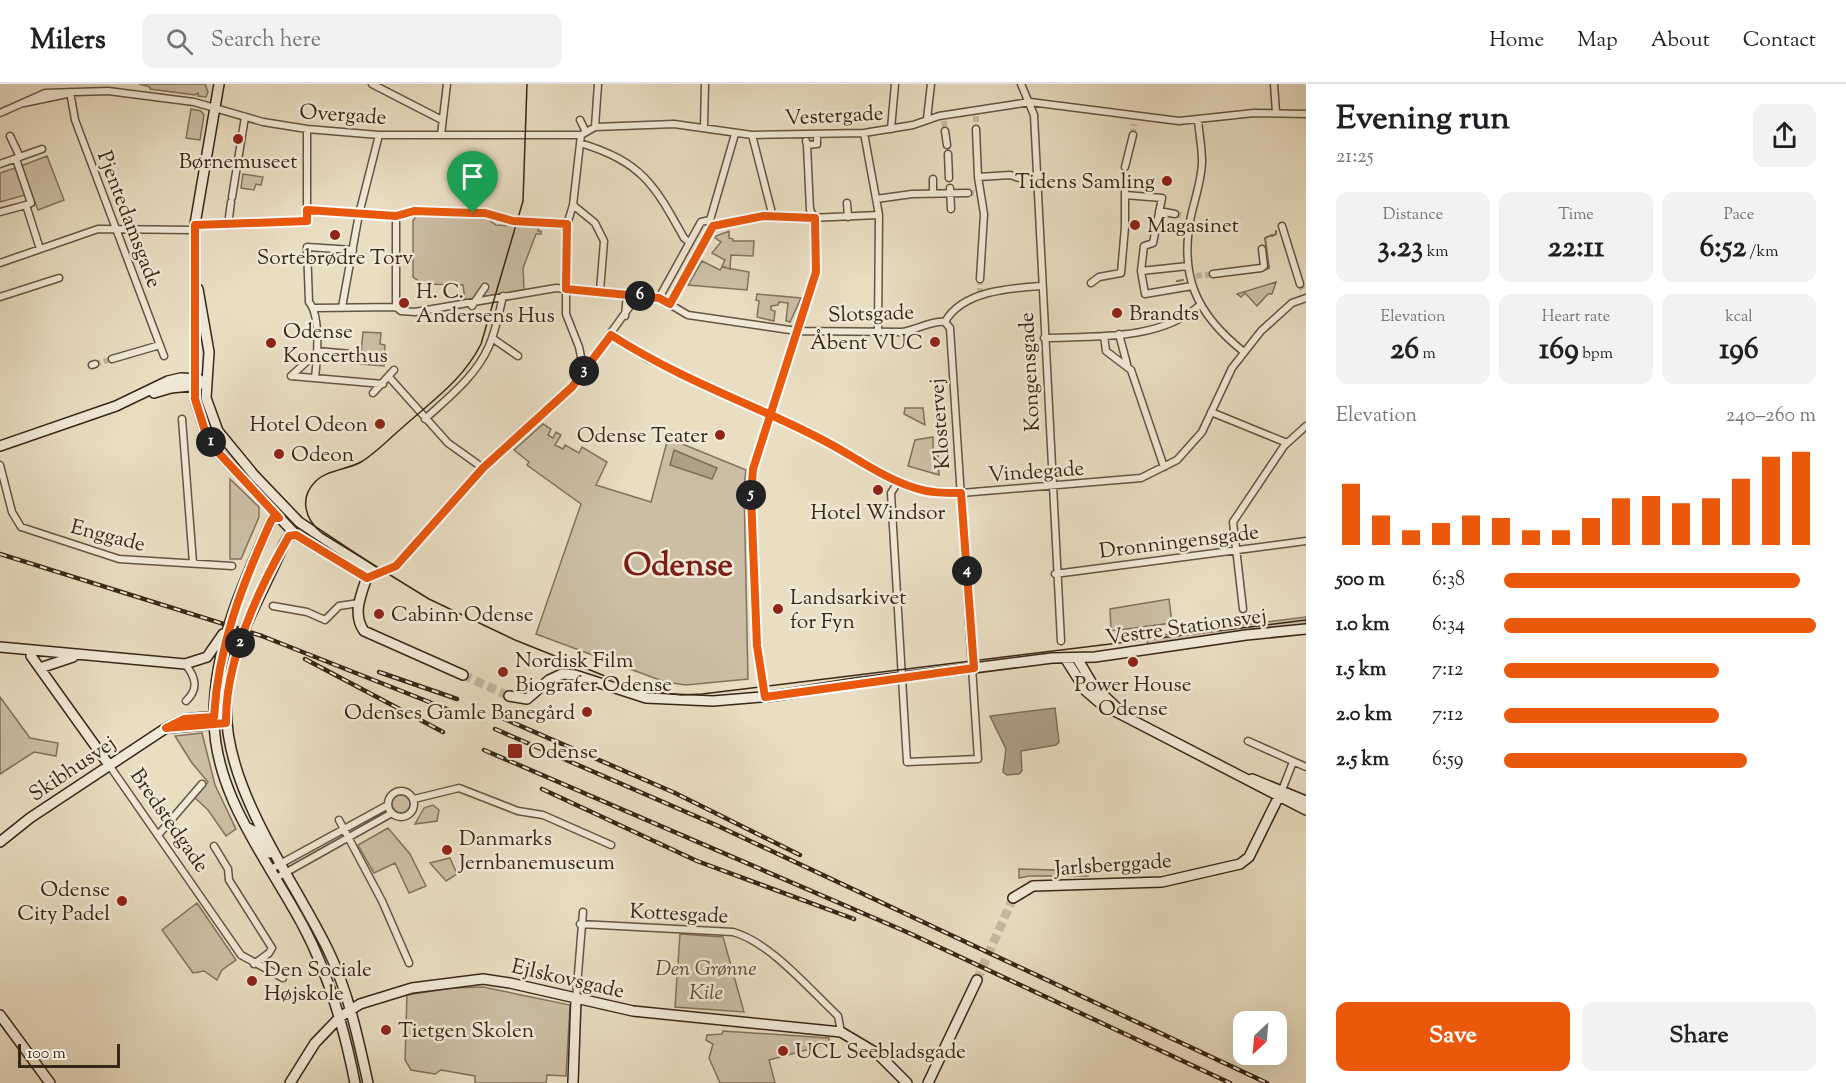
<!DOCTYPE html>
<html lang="en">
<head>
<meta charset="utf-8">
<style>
  body { margin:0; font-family:"Sorts Mill Goudy",serif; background:#f2f2f2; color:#202124; height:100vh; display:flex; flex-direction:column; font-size:22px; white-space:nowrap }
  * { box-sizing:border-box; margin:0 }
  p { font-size:20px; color:#757577 }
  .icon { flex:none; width:33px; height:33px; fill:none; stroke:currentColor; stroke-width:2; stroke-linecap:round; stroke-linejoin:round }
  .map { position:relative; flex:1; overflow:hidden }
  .drawer { display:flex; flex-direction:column; background:#fff; width:540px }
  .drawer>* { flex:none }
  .needle { width:39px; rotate:206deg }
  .fabs { position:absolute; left:1233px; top:927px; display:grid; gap:12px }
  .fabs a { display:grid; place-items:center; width:54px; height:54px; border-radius:12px; background:#fff; box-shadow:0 6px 24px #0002; font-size:30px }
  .scale { position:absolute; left:18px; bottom:15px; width:102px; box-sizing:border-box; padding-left:6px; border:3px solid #382616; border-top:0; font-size:16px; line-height:21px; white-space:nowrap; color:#382616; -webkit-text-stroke:4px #f1e9d7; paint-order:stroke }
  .pin { position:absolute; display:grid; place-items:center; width:51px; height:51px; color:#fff; margin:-62px -26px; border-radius:50% 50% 50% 0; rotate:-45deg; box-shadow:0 0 6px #0007 }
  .pin .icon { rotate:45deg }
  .km { position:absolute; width:30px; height:30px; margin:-15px; border-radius:50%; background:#222; color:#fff; font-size:16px; line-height:30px; text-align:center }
  .round { display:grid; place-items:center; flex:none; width:63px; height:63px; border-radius:12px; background:#f2f2f2 }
  .overview { display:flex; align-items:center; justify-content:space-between; height:102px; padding:0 30px }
  h1 { font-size:33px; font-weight:700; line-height:45px }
  .figures { display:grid; grid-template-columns:repeat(3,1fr); gap:9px; height:102px; padding:6px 30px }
  .figures div { display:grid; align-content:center; border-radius:12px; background:#f2f2f2; text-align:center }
  .figures b { font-size:30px; font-weight:700 }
  .figures small { font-size:16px; font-weight:400 }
  .figures p { font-size:16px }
  .chart { height:168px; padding:12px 30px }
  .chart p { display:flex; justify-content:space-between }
  .chart svg { width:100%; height:108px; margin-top:6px; stroke:#ea580c; stroke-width:6 }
  .button { display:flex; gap:12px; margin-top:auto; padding:12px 30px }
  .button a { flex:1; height:69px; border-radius:12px; background:#ea580c; color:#fff; font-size:24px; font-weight:700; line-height:69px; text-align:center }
  .button a+a { background:#f2f2f2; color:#202124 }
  ul { padding:0 30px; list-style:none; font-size:20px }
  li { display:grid; grid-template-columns:96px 72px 1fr; align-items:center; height:45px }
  li i { height:15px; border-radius:8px; background:#ea580c }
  header { display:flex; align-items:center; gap:36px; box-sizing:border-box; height:84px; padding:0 30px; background:#fff; border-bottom:2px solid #e0e0e0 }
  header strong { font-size:28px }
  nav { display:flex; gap:33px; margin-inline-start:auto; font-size:21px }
  .search { width:420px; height:54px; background:#f2f2f2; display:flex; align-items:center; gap:15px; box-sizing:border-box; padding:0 21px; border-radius:12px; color:#757577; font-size:22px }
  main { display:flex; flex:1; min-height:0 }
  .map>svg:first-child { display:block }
  .green { fill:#cbbea5; stroke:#82725e; stroke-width:1.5 }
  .water { fill:#ad9f88; stroke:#7e6f5a; stroke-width:1.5 }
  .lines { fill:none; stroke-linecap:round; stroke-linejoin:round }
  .stream { stroke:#7e6f5a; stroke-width:2 }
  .street-tunnel { stroke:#c6b8a0; stroke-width:6; stroke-dasharray:6 3; stroke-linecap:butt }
  .secondary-tunnel { stroke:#c6b8a0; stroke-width:9; stroke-dasharray:9 4.5; stroke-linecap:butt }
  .street-casing { stroke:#645441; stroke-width:9 }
  .secondary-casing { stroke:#382616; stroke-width:12 }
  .street { stroke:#f1e9d7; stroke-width:6 }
  .secondary { stroke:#f1e9d7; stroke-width:9 }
  .tram { stroke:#382616; stroke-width:1.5 }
  .rail-casing { stroke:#382616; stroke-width:4.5 }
  .rail { stroke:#f1e9d7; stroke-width:2; stroke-dasharray:7; stroke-linecap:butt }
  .route-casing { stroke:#fff; stroke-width:12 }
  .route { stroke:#ea580c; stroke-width:8 }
  .poi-dot { fill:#8f2418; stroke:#f1e9d7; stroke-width:2 }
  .labels { text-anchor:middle; stroke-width:5; stroke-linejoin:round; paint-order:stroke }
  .street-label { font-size:21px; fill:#382616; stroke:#f1e9d7 }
  .poi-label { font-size:21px; fill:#382616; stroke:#f1e9d7; text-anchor:start }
  .park-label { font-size:21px; font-style:italic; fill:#5d4c3a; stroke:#f1e9d7 }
  .town-label { font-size:33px; font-weight:bold; fill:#7a1f14; stroke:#f1e9d7 }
</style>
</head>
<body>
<header>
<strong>Milers</strong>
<div class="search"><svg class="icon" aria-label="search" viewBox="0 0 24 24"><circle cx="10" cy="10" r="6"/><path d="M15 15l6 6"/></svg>Search here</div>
<nav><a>Home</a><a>Map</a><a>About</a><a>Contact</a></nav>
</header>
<main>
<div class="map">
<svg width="1306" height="999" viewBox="0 0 1306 999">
  <rect width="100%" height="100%" fill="#e9ddc2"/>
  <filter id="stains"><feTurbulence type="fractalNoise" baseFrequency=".00333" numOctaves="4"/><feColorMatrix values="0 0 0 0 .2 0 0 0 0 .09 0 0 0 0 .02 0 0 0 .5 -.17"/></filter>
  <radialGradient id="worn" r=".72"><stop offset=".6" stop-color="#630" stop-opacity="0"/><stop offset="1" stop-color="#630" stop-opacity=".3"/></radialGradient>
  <!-- green -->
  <path class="green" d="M139,0H205L208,8L206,13L198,12V9L195,11L150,5V3Z
    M191,25L201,27L204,31L200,56L186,54Z
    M47,72L64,116L38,126L21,82Z
    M15,84L25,111L0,118V89Z
    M243,90L263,93L261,101L256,100L254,106L241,104Z
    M416,132L485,133L496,141L539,143L538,147H541V150H536L523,184L524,206L465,216L463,201L423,200L413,193V137Z
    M729,147V154L733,155V157H754L753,172L731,171L730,185L722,182L725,176L712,169L721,158L715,154L716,152Z
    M702,177L720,186L722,183L749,188L747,206L688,201Z
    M1276,198L1272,210H1268L1257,222L1245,209L1241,213L1237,210Z
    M757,210L801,214L790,238L786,237L788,219L779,218L778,221L771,222V226L775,227L774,237L757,233L759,217L756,216Z
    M363,248L381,249L380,260L385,261L384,282L360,280Z
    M905,324H923L925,341L904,330Z
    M543,340L551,345L548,351L553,354L556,348L561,351L555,361L563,365L565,361L579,369L582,363L607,378L596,401L651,418L668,354L746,386L744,402L748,595L686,601L665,598L536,550L581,420L527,381L529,378L514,366Z
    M933,353V369L938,372L939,391L908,382L915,356Z
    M230,395L259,423V433L241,475H230Z
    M1169,515L1172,539L1111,547L1110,525Z
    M1306,533V540L1148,562L1147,553Z
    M0,613L30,654L58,659L56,672L34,668L0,690Z
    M202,649L215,701L236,745L226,752L208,726L195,714L208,698L192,679L175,652Z
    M392 720a9 9 0 1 1 18 0a9 9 0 1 1-18 0Z
    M433,721L439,726L437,737L415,740L424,724Z
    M388,744L410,770L426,802L409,809L395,779L374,789L358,761Z
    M450,774L457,790L446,797L430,779Z
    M1019,785L1089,787L1088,792H1029L1019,794Z
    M197,819L236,876L222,886L217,896L204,887L193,889L162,846Z
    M680,850L723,853L744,928L675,923Z
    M483,903L570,921L566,992L547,991L546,999H475V992L441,986L435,990L411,986L405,976L407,911L451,904Z
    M723,947L829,954V960L769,976L775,999H720L709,974L713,960L706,956L707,951L722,950Z"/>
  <!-- water -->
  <path class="water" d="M674,366L717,384L712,395L670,381Z
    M1055,624L1059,658L1056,661L1021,667L1022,687L1019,690L1007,691L1003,688L1006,665L990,632Z"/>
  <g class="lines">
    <!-- stream -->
    <path class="stream" d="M1272,152L1276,150V147
      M1261,187L1269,184L1265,154L1272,151
      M1231,190L1243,189
      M1177,197L1183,196"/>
    <!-- street-tunnel -->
    <path class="street-tunnel" d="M976,32V45
      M944,37L945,47
      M1133,51L1134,40
      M1019,94H1030
      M968,109H975
      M1175,130L1184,132
      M1196,192L1213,190
      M980,195V210
      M1300,200L1304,208
      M95,280L112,275"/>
    <!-- secondary-tunnel -->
    <path class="secondary-tunnel" d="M463,591L509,612
      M977,896L1013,814"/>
    <!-- street casing -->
    <g class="street-casing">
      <path id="street" d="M372,0L442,36
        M1021,0L1034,31L1061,557
        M1274,0L1276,28
        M70,8L75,36L164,272
        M24,19L67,10
        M0,29L45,9L108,7L194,18L263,38L307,45L379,51H581
        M927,35L931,0
        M580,36L586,48
        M1198,36C1199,49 1202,63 1202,77C1202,95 1195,114 1191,132C1179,192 1196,230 1244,268
        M595,43L598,0
        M704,43L705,0
        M891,45L895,0
        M976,45L978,93L984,130L980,195
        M945,47L947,61
        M864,49L879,131L878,247
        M441,51L447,0
        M581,51L595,43L674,40L752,51L864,49L913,41L939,32L1030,18L1179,37L1254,29L1306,30
        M581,51L573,121L566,144V230L579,263L584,288
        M752,51L773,133
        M10,52L20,73
        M806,57L807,61L817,60V51
        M580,59C642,78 654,100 684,154L689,158
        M948,70L949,94
        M16,75L31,119L26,121
        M0,80L42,65
        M1125,83L1133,51
        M978,93L1010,91L1019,94
        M933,95V110
        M950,104L951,125
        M1125,111L1162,114L1153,159L1144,162L1141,187L1145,210L1192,202
        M232,113L245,33
        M876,115L912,110L968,109
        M847,119L848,133
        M573,121L595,139L604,157L600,207
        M307,126L396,132L414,127L485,129L509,137L567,140
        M1159,127L1175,130
        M0,128L26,121L40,165
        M396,132V223
        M195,140L307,137V45
        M228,141L231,118
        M713,142L764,132L809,134L879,131
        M1282,142L1300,200
        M0,179L98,145L194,146
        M1141,187L1188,182
        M1213,190L1261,184L1264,182L1262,165
        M1091,199L1099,193L1121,189L1125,143V94
        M0,213L59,194
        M659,214L701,138L710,136
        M671,220L712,145L710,136L735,50
        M472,222L485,203
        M342,223L359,130L379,51
        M315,224L396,223L401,227L415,228L556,204L659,214L688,231L797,247L902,248C916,246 933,236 945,238
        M625,232L627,210
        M945,238C962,207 1010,204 1041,202
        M1119,250L1127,280
        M611,251L648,275L808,347L898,398L923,406L961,409L1141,394L1177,376L1202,348L1232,284L1261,247L1292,219L1306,214
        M1104,252L1106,267L1131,286L1164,383
        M492,254L518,272
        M1044,254C1094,252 1160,257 1200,221
        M317,267L362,271
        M112,275L160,261
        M92,281L95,280
        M291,292L383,300
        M291,292L317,268
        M389,293L448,359L483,384
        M315,294C317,276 321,232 309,218L307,163L353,166
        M373,309L394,286
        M1211,328L1287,359
        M182,335L193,479
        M425,335C449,313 476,292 489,262C496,246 499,229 503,212
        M0,381L12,428L21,443L119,475L232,482
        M898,398L891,409L907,678L978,675L950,244L945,238
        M376,489L396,482L483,384L572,303L638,211
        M1055,490L1306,457
        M273,522L307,528L325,536L339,522L359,519
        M1243,525L1233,438L1284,362L1306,342
        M185,580C196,593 199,605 186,617
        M765,613L757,563L751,412L753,385L816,188L815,134L810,126L807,61
        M1248,657L1306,683
        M109,681L241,871L283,894
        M1282,706L1293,678
        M388 720a13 13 0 1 1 26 0a13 13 0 1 1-26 0Z
        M414,715L459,704L518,727L543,731L611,761
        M339,736L382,817L409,879
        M159,750L202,700
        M214,762L228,785L229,796L272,864L269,869L254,880
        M271,785L388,721
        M276,794L392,729
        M580,840L733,848C770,858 810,906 838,932L841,948
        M576,915L583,828"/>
    </g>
    <!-- secondary casing -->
    <g class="secondary-casing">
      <path id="secondary" d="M219,0L195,140V315L205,347L216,366L279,433L296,451L367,493
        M198,205L209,268L206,314L218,347L254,391L299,438L376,489
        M154,309L171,304L199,301
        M0,362L116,322L168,297L181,294L199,295
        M279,433L273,434L271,437C243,499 214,562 214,632C213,709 267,775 302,840C329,890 344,943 355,999
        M296,451L289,452L284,460C265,504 238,548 229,595C210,688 290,787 329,868C349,910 358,954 368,999
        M372,491L367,493C361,511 352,530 364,547L463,591
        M0,563L185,580L207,573L223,550
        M31,572L109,681
        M1065,574L1086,607L1101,620L1306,726
        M1077,574L1093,601L1118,625
        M40,584L73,573
        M509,612L527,615L549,596L562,590L575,591L646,614L713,617L774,612L856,599L1052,574L1095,573L1246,551L1306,545
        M169,644L218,640
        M1252,695L1306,717
        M248,744L258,749L270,769
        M0,758L30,734L166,644L185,635L218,632
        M1013,814L1033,802L1162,798L1240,780L1249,773L1282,706
        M0,931L50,999
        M290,999L315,959L340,933L360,920L412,904L483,895L510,899L633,927L841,948L878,970L907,999
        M573,999L576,915
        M928,999L977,896"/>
    </g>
    <!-- street -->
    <use href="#street" class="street"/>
    <!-- secondary -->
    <use href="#secondary" class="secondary"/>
    <!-- tram -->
    <path class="tram" d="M527,0L523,117L481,260C463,296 432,317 403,343C390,354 376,369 361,378C347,386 326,386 315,398C299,414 305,436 322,449L429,515L515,556L640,606L681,611L702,610L1306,536"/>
    <!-- rail casing -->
    <g class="rail-casing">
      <path id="rail" d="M0,470L262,552L452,627
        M305,575L443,648
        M379,588L457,615
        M500,633L675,709L800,771
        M495,645L716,741L1267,999
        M484,666L909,849L1230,999
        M542,705L697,777L854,835"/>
    </g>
    <!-- rail -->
    <use href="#rail" class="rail"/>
  </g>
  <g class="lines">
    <!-- route casing -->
    <g class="route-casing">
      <path id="route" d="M473,129L414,127L396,132L307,126V137L195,141V315L205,347L216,366L279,434H273L271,437C242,501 218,562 214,633L184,635L166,644L226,639C225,577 258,506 289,452L296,451L367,494L396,482L483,384L572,303L611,251C659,282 710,304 762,327C789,339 815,351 841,366C865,380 889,396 915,404C930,409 945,409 961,409L974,584L765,613L757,562L751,412L753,385L816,188L815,134L764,132L713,142L670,220L659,214L566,205L567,140L513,137L485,129H473"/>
    </g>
    <!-- route -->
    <use href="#route" class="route"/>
  </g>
  <!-- markers -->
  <g class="poi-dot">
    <circle cx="238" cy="55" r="6"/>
    <circle cx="1167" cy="97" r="6"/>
    <circle cx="1135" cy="141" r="6"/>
    <circle cx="335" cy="151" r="6"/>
    <circle cx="404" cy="219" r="6"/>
    <circle cx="1117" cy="229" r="6"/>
    <circle cx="935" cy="258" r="6"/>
    <circle cx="271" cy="259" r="6"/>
    <circle cx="380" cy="340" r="6"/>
    <circle cx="720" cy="351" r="6"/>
    <circle cx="279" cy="370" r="6"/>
    <circle cx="878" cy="406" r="6"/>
    <circle cx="778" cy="525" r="6"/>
    <circle cx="379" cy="530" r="6"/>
    <circle cx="1133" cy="578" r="6"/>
    <circle cx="503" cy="588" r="6"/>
    <circle cx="587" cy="628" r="6"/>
    <rect x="507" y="659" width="16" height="16" rx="3"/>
    <circle cx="447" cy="766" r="6"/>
    <circle cx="122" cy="817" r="6"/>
    <circle cx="252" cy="897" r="6"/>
    <circle cx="386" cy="946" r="6"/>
    <circle cx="783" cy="967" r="6"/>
  </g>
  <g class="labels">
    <!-- street labels -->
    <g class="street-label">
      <text transform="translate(343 30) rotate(4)" y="7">Overgade</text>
      <text transform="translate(834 31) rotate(-3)" y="7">Vestergade</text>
      <text transform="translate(130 135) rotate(69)" y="7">Pjentedamsgade</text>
      <text transform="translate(871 229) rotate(-2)" y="7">Slotsgade</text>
      <text transform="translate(1029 288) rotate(-93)" y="7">Kongensgade</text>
      <text transform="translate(939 340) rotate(-94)" y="7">Klostervej</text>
      <text transform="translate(1036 387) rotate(-4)" y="7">Vindegade</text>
      <text transform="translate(108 451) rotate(14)" y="7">Enggade</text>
      <text transform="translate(1179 457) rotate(-7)" y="7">Dronningensgade</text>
      <text transform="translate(1186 542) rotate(-8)" y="7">Vestre Stationsvej</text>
      <text transform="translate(72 684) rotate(-34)" y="7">Skibhusvej</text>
      <text transform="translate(170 736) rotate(55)" y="7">Bredstedgade</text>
      <text transform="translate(1113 780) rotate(-4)" y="7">Jarlsberggade</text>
      <text transform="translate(679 829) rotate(3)" y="7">Kottesgade</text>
      <text transform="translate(568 894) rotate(13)" y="7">Ejlskovsgade</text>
    </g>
    <!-- poi labels -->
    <g class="poi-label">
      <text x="238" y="84" text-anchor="middle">Børnemuseet</text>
      <text x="1155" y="104" text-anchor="end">Tidens Samling</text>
      <text x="1147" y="148">Magasinet</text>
      <text x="335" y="180" text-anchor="middle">Sortebrødre Torv</text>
      <text x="416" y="214">H. C.<tspan x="416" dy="24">Andersens Hus</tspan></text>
      <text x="1129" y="236">Brandts</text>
      <text x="283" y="254">Odense<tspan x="283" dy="24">Koncerthus</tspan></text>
      <text x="923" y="265" text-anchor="end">Åbent VUC</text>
      <text x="368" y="347" text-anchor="end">Hotel Odeon</text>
      <text x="708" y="358" text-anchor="end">Odense Teater</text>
      <text x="291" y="377">Odeon</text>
      <text x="878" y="435" text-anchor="middle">Hotel Windsor</text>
      <text x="790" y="520">Landsarkivet<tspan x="790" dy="24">for Fyn</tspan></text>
      <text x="391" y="537">Cabinn Odense</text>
      <text x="515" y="583">Nordisk Film<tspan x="515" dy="24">Biografer Odense</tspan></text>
      <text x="1133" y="607" text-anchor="middle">Power House<tspan x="1133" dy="24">Odense</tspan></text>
      <text x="575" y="635" text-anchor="end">Odenses Gamle Banegård</text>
      <text x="528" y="674">Odense</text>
      <text x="459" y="761">Danmarks<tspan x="459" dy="24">Jernbanemuseum</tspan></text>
      <text x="110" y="812" text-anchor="end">Odense<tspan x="110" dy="24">City Padel</tspan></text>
      <text x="264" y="892">Den Sociale<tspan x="264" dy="24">Højskole</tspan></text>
      <text x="398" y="953">Tietgen Skolen</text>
      <text x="795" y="974">UCL Seebladsgade</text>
    </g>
    <!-- park labels -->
    <g class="park-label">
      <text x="706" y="891">Den Grønne<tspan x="706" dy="24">Kile</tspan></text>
    </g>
    <!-- town labels -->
    <g class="town-label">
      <text x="678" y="491">Odense</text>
    </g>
  </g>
  <rect width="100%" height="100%" filter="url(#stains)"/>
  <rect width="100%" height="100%" fill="url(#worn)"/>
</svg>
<div class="fabs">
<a><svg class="needle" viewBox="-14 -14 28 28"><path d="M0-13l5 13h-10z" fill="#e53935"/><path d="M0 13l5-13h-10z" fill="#757577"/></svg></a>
</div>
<div class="scale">100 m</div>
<div class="pin" style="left:473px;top:129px;background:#1e9e55"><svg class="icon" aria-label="arrive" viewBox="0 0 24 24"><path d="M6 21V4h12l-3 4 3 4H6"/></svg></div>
<b class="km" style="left:211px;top:358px">1</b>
<b class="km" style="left:240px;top:559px">2</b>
<b class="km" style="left:584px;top:287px">3</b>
<b class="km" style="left:967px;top:487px">4</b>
<b class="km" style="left:751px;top:411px">5</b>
<b class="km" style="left:640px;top:212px">6</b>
</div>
<section class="drawer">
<div class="overview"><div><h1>Evening run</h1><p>21:25</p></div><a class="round"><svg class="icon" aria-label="share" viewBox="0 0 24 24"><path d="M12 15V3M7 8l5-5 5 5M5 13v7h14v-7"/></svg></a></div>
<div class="figures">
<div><p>Distance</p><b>3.23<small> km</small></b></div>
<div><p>Time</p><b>22:11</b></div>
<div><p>Pace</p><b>6:52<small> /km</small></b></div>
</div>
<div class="figures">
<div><p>Elevation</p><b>26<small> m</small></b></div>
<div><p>Heart rate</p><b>169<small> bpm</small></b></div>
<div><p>kcal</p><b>196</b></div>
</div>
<div class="chart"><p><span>Elevation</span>240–260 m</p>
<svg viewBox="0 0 160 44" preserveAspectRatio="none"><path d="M5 44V19M15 44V32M25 44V38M35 44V35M45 44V32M55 44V33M65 44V38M75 44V38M85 44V33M95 44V25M105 44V24M115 44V27M125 44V25M135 44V17M145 44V8M155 44V6"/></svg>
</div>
<ul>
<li><b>500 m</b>6:38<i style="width:95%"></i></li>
<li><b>1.0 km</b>6:34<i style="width:100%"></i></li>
<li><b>1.5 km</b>7:12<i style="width:69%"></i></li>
<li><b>2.0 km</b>7:12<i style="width:69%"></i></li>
<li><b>2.5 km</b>6:59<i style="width:78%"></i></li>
</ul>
<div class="button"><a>Save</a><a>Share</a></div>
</section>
</main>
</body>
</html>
